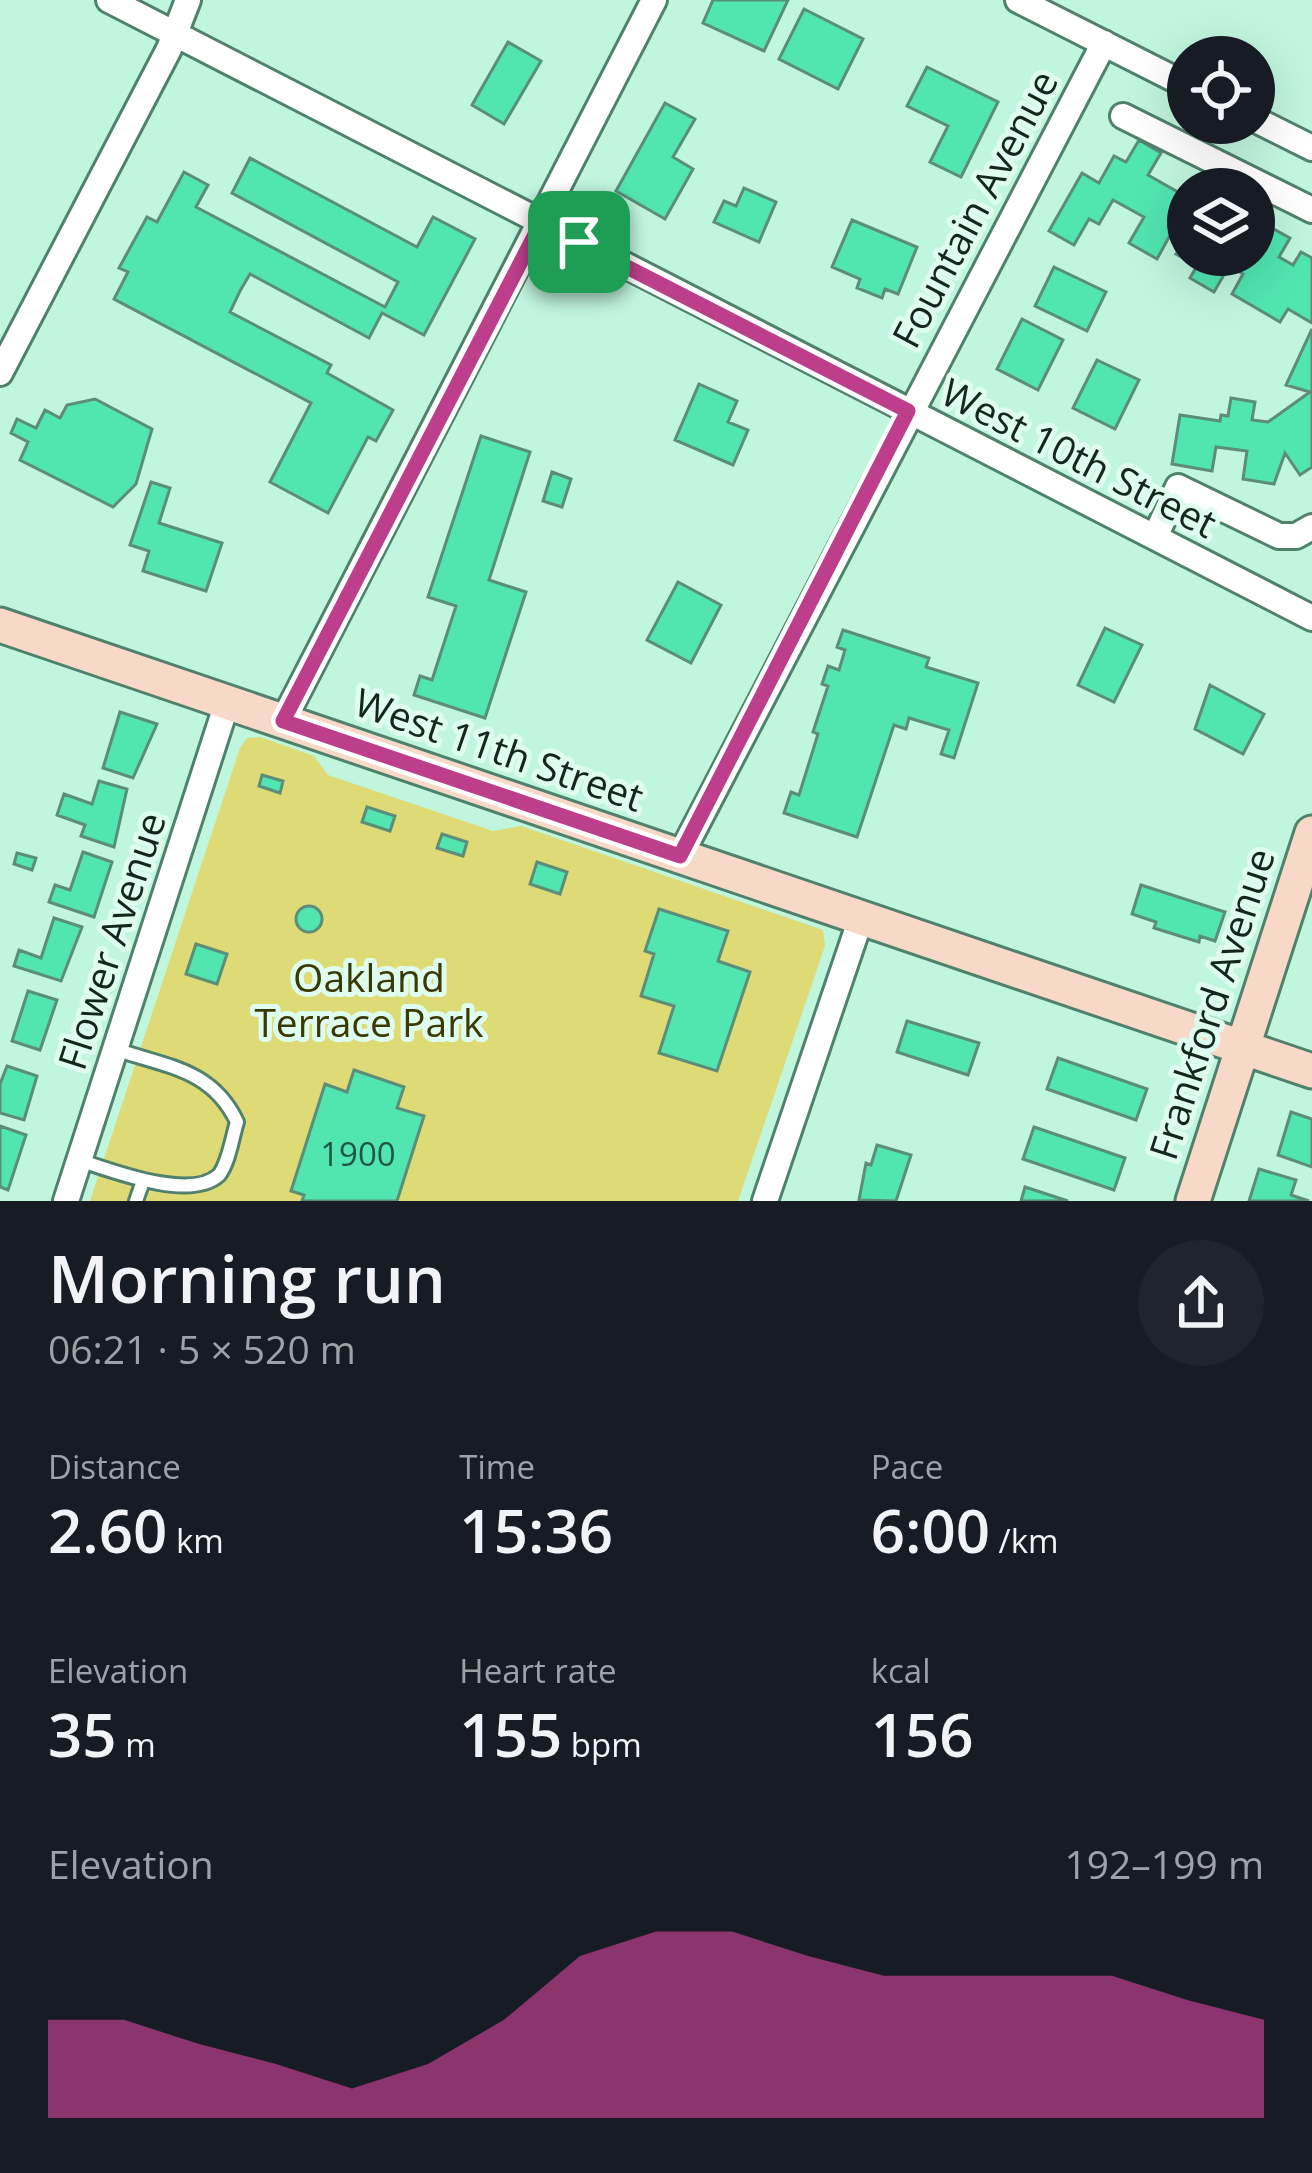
<!DOCTYPE html>
<html lang="en">
<head>
<meta charset="utf-8">
<style>
  body { margin:0; font-family:"Open Sans",sans-serif; background:#20242c; color:#f1f3f6; height:100vh; display:flex; flex-direction:column; font-size:45px; white-space:nowrap }
  * { box-sizing:border-box; margin:0 }
  p { font-size:39px; color:#9ea1a6 }
  .icon { flex:none; width:66px; height:66px; fill:none; stroke:currentColor; stroke-width:2; stroke-linecap:round; stroke-linejoin:round }
  .map { position:relative; height:1201px; overflow:hidden }
  .panel { display:flex; flex-direction:column; background:#171b24; flex:1 }
  .panel>* { flex:none }
  .buttons { position:absolute; left:1167px; top:36px; display:grid; gap:24px }
  .buttons a { display:grid; place-items:center; width:108px; height:108px; border-radius:50%; background:#171b24; box-shadow:0 12px 48px #0002; font-size:60px }
  .pin { position:absolute; display:grid; place-items:center; width:102px; height:102px; color:#fff; margin:-51px; border-radius:24px; box-shadow:0 6px 18px #0006 }
  .round { display:grid; place-items:center; flex:none; width:126px; height:126px; border-radius:63px; background:#20242c }
  .summary { display:flex; align-items:center; justify-content:space-between; height:204px; padding:0 48px }
  h1 { font-size:66px; font-weight:600; line-height:90px }
  .stats { display:grid; grid-template-columns:repeat(3,1fr); gap:18px; height:204px; padding:12px 48px }
  .stats div { display:grid; align-content:center }
  .stats b { font-size:60px; font-weight:600 }
  .stats small { font-size:33px; font-weight:400 }
  .stats p { font-size:33px }
  .chart { height:336px; padding:24px 48px }
  .chart p { display:flex; justify-content:space-between }
  .chart svg { width:100%; height:216px; margin-top:12px; fill:#bd3f8c; opacity:.7 }
  .map>svg:first-child { display:block }
  .green { fill:#deda76 }
  .building { fill:#51e5b2; stroke:#5b8d79; stroke-width:3 }
  .lines { fill:none; stroke-linecap:round; stroke-linejoin:round }
  .service-casing { stroke:#50816d; stroke-width:18 }
  .minor-casing { stroke:#50816d; stroke-width:30 }
  .secondary-casing { stroke:#50816d; stroke-width:39 }
  .service { stroke:#fff; stroke-width:12 }
  .minor { stroke:#fff; stroke-width:24 }
  .secondary { stroke:#f8d8c6; stroke-width:33 }
  .route-casing { stroke:#fff; stroke-width:24 }
  .route { stroke:#bd3f8c; stroke-width:15 }
  .labels { text-anchor:middle; stroke-width:10; stroke-linejoin:round; paint-order:stroke }
  .number-label { font-size:33px; fill:#225644 }
  .street-label { font-size:39px; fill:#13271f; stroke:#defdef }
  .park-label { font-size:39px; fill:#3b3902; stroke:#defdef }
</style>
</head>
<body>
<div class="map">
<svg width="1312" height="1201" viewBox="0 0 1312 1201">
  <rect width="100%" height="100%" fill="#c0f5de"/>
  <!-- green -->
  <path class="green" d="M260,737L314,756L328,775L493,831L521,826L823,930L825,946L738,1201H90L240,748L247,738Z"/>
  <!-- building -->
  <path class="building" d="M713,0H788L764,51L703,23Z
    M804,9L863,39L838,89L779,59Z
    M508,42L541,61L504,124L472,105Z
    M927,67L998,102L961,177L930,162L948,126L907,106Z
    M665,103L695,119L673,157L693,169L665,219L616,191Z
    M1139,140L1161,153L1148,175L1185,196L1188,192V255H1254V235L1262,240L1270,227L1290,238L1279,257L1293,265L1301,252L1312,258V323L1288,309L1280,322L1232,294L1243,274L1229,266L1214,292L1190,278L1197,266L1176,254L1182,245L1169,237L1157,259L1129,243L1144,217L1113,200L1099,224L1089,219L1074,245L1049,231L1082,173L1099,183L1114,156L1126,162Z
    M250,158L417,247L433,217L475,239L424,335L382,313L369,338L250,274L240,291L230,312L331,365L327,373L393,410L376,441L368,437L328,513L270,482L311,403L114,299L128,272L119,268L147,217L157,222L184,172L208,185L196,207L385,307L398,282L232,193Z
    M744,188L776,202L759,242L714,222L724,201L736,206Z
    M852,220L917,247L898,294L885,289L882,298L857,288L860,279L832,267Z
    M1054,267L1106,292L1087,331L1035,306Z
    M1022,319L1063,340L1038,390L997,369Z
    M1312,329V467L1300,475L1285,453L1274,484L1243,479L1247,451L1216,447L1212,471L1172,464L1180,415L1220,421L1221,415L1228,416L1231,398L1255,402L1252,420L1268,422L1310,392L1286,385Z
    M1097,360L1139,380L1115,429L1073,408Z
    M699,384L737,401L728,422L748,430L733,465L675,440Z
    M95,399L152,429L136,484L113,507L20,460L28,442L11,433L17,419L36,428L45,410L60,418L67,405Z
    M481,436L530,452L489,580L526,592L485,718L414,695L420,676L432,680L456,606L428,597Z
    M552,472L571,479L562,507L543,501Z
    M151,482L170,488L159,523L222,543L206,591L143,571L149,551L130,545Z
    M678,582L721,605L691,663L647,640Z
    M1105,628L1142,645L1114,702L1078,685Z
    M843,630L929,658L926,667L978,683L954,758L941,754L949,730L909,718L906,729L894,725L857,837L784,813L791,792L799,795L818,734L813,732L828,686L822,684L828,666L839,670L845,650L837,647Z
    M1210,685L1264,714L1243,754L1195,729Z
    M120,712L157,724L133,778L103,768Z
    M262,775L283,781L280,793L259,786Z
    M99,781L127,789L114,847L81,836L85,825L57,815L64,794L92,804Z
    M367,807L395,816L390,831L362,822Z
    M442,834L467,842L463,856L437,848Z
    M83,852L112,862L94,917L49,902L55,885L70,890Z
    M17,853L36,858L32,870L14,864Z
    M537,862L567,872L560,894L530,884Z
    M1141,885L1225,912L1215,941L1200,936L1199,942L1154,928L1156,922L1132,914Z
    M296 919a13 13 0 1 1 26 0a13 13 0 1 1-26 0Z
    M659,909L728,931L718,961L750,972L717,1071L659,1053L674,1006L641,996L654,954L645,951Z
    M54,918L82,927L61,981L14,966L19,950L41,958Z
    M196,944L227,954L217,984L186,974Z
    M28,991L57,1000L40,1050L12,1041Z
    M907,1021L979,1043L968,1075L897,1052Z
    M1058,1058L1147,1089L1136,1120L1047,1089Z
    M7,1066L37,1076L24,1120L0,1113V1084Z
    M354,1070L404,1087L397,1108L424,1116L397,1201H302L304,1195L291,1191L325,1084L347,1092Z
    M1291,1112L1312,1119V1167L1278,1155Z
    M0,1126L26,1135L8,1190L0,1187Z
    M1034,1127L1125,1158L1114,1190L1023,1159Z
    M877,1145L911,1155L896,1201L859,1200L866,1163L871,1165Z
    M1259,1169L1296,1180L1291,1195L1309,1201H1249Z
    M1025,1187L1068,1201H1021Z"/>
  <g class="lines">
    <!-- service casing -->
    <g class="service-casing">
      <path id="service" d="M79,1160C115,1172 191,1201 219,1175C229,1162 232,1138 237,1122C212,1069 167,1067 115,1049
        M136,1201L143,1181"/>
    </g>
    <!-- minor casing -->
    <g class="minor-casing">
      <path id="minor" d="M109,0L1312,618
        M1018,0L1188,86
        M1123,116L1312,210
        M1254,119L1312,148
        M0,373L169,49L188,0
        M1155,537L1178,487L1279,536H1296L1312,527
        M283,721L654,0
        M680,856L1104,43
        M66,1201L227,703
        M765,1201L861,918"/>
    </g>
    <!-- secondary casing -->
    <g class="secondary-casing">
      <path id="secondary" d="M0,625L1312,1071
        M1193,1201L1312,833"/>
    </g>
    <!-- service -->
    <use href="#service" class="service"/>
    <!-- minor -->
    <use href="#minor" class="minor"/>
    <!-- secondary -->
    <use href="#secondary" class="secondary"/>
  </g>
  <g class="lines">
    <!-- route casing -->
    <g class="route-casing">
      <path id="route" d="M541,223L908,411L680,856L283,721Z"/>
    </g>
    <!-- route -->
    <use href="#route" class="route"/>
  </g>
  <g class="labels">
    <!-- number labels -->
    <g class="number-label">
      <text x="358" y="1166">1900</text>
    </g>
    <!-- street labels -->
    <g class="street-label">
      <text transform="translate(975 209) rotate(-62)" y="14">Fountain Avenue</text>
      <text transform="translate(1079 458) rotate(27)" y="14">West 10th Street</text>
      <text transform="translate(499 750) rotate(19)" y="14">West 11th Street</text>
      <text transform="translate(112 941) rotate(-72)" y="14">Flower Avenue</text>
      <text transform="translate(1212 1004) rotate(-72)" y="14">Frankford Avenue</text>
    </g>
    <!-- park labels -->
    <g class="park-label">
      <text x="369" y="992">Oakland<tspan x="369" dy="45">Terrace Park</tspan></text>
    </g>
  </g>
</svg>
<div class="buttons">
<a><svg class="icon" aria-label="locate" viewBox="0 0 24 24"><circle cx="12" cy="12" r="6"/><path d="M12 2v4M12 18v4M2 12h4M18 12h4"/></svg></a>
<a><svg class="icon" aria-label="layers" viewBox="0 0 24 24"><path d="M12 4l9 5-9 5-9-5zM3 14l9 5 9-5"/></svg></a>
</div>
<div class="pin" style="left:579px;top:242px;background:#1e9e55"><svg class="icon" aria-label="arrive" viewBox="0 0 24 24"><path d="M6 21V4h12l-3 4 3 4H6"/></svg></div>
</div>
<section class="panel">
<div class="summary"><div><h1>Morning run</h1><p>06:21 · 5 × 520 m</p></div><a class="round"><svg class="icon" aria-label="share" viewBox="0 0 24 24"><path d="M12 15V3M7 8l5-5 5 5M5 13v7h14v-7"/></svg></a></div>
<div class="stats">
<div><p>Distance</p><b>2.60<small> km</small></b></div>
<div><p>Time</p><b>15:36</b></div>
<div><p>Pace</p><b>6:00<small> /km</small></b></div>
</div>
<div class="stats">
<div><p>Elevation</p><b>35<small> m</small></b></div>
<div><p>Heart rate</p><b>155<small> bpm</small></b></div>
<div><p>kcal</p><b>156</b></div>
</div>
<div class="chart"><p><span>Elevation</span>192–199 m</p>
<svg viewBox="0 0 160 44" preserveAspectRatio="none"><path d="M0 44V24L10 24L20 29L30 33L40 38L50 33L60 24L70 11L80 6L90 6L100 11L110 15L120 15L130 15L140 15L150 20L160 24V44z"/></svg>
</div>
</section>
</body>
</html>
